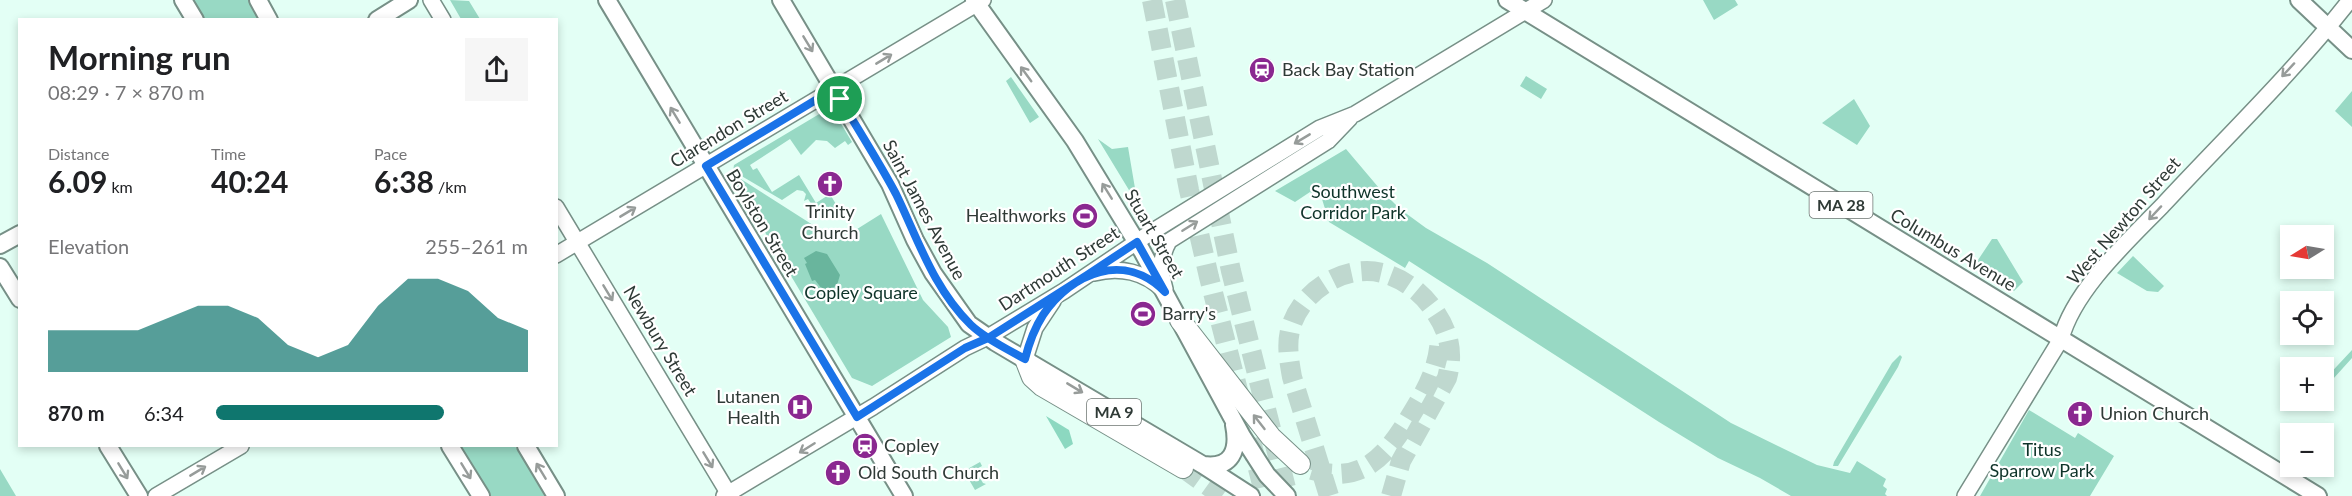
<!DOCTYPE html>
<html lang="en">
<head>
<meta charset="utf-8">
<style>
  body { margin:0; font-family:Lato,sans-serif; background:#f6f6f6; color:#202124; height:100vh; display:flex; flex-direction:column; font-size:22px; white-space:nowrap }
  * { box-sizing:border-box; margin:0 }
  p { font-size:20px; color:#757577 }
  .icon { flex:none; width:33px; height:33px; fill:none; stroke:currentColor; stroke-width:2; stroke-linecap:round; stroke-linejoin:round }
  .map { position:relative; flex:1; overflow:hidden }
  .drawer { position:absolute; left:18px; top:18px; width:540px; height:429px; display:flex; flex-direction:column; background:#fff; border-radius:0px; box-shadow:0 3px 9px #0003 }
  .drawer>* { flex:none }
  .needle { width:39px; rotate:259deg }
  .tools { position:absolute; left:2280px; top:225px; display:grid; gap:12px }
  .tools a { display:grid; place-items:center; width:54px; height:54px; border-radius:0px; background:#fff; box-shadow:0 3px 9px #0003; font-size:30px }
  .pin { position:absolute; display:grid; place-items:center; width:51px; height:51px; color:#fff; margin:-26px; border:3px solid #fff; border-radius:50%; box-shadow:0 2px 6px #0007 }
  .round { display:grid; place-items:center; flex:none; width:63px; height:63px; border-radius:0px; background:#f6f6f6 }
  .summary { display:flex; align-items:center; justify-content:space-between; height:102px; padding:0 30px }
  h1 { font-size:33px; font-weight:700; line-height:45px }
  .metrics { display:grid; grid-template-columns:repeat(3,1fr); gap:9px; height:102px; padding:6px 30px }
  .metrics div { display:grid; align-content:center }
  .metrics b { font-size:30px; font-weight:700 }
  .metrics small { font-size:16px; font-weight:400 }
  .metrics p { font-size:16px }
  .chart { height:168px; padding:12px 30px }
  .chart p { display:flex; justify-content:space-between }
  .chart svg { width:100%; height:108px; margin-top:6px; fill:#0f766e; opacity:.7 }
  ul { padding:0 30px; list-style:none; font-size:20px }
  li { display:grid; grid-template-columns:96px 72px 1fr; align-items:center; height:45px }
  li i { height:15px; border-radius:8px; background:#0f766e }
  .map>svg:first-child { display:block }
  .green { fill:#98d9c4 }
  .forest { fill:#8cd8c0 }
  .water { fill:#69b59d }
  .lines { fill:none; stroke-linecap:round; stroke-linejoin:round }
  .motorway-tunnel { stroke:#bfd8cf; stroke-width:20; stroke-dasharray:20 10; stroke-linecap:butt }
  .secondary-casing { stroke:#779087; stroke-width:18 }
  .primary-casing { stroke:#779087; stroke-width:20 }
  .motorway-casing { stroke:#779087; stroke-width:22 }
  .secondary { stroke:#fff; stroke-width:15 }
  .primary { stroke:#fff; stroke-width:16 }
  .motorway { stroke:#fff; stroke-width:20 }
  .oneway { stroke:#979c9a }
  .route-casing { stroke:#fff; stroke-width:12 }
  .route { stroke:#1a73e8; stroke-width:8 }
  .labels { text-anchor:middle; stroke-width:4.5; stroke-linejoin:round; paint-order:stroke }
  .shield { fill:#fff; stroke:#6d7572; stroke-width:1.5 }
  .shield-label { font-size:16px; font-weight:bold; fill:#2f3a36 }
  .poi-label { font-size:18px; fill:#2f3a36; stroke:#fff; text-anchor:start }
  .street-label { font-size:18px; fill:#2f3a36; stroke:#fff }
  .park-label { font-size:18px; fill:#0e3329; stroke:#fff }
</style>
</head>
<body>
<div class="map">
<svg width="2352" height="496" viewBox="0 0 2352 496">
  <rect width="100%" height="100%" fill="#e3fff5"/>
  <!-- green -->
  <path class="green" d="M192,0H248L259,19H204Z
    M450,0L469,1L480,19H461Z
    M1703,0H1735L1738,5L1714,20Z
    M1526,76L1547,89L1541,99L1520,86Z
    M1011,77L1039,117L1030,123L1006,81Z
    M2352,91V127L2335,111Z
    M1854,99L1870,126L1857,145L1822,123Z
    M831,107L852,142L848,145L845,141L835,148L827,141L816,140L801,155L790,139L750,165L753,170L757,168L772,192L799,175L816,203L830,194L837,206L830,211L834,218L831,220L821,204L814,208L808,199L804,201L806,194L803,191L797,190L782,200L733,171L734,165Z
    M1098,139L1112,149L1128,147L1137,200H1135Z
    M1346,149L1379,188L1400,209L1426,228L1487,263L1731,423L1817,465L1850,473L1857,461L1886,479L1883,486L1887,489L1885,494L1887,496H1791L1760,478L1718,458L1659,422L1409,261L1405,268L1329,222L1322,199L1310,192L1295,202L1275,191Z
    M733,174L838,241L881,214L923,300L948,327L951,337L872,386L852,378L757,219L747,197L735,186Z
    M1992,239H1997L2023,282L2014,291L1980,268L1976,263Z
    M2133,256L2164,286L2158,292L2147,291L2117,273Z
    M2352,350V358L2324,389V380Z
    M1900,355L1902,357L1898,367L1838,466H1833L1834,462L1892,363Z
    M2029,410L2075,438L2078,433L2114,456L2090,496H1980Z
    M460,446H515L546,496H490Z
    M980,462L982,466L975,470L983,483L986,484L975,490L964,471Z
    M0,469L16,496H0Z"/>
  <!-- forest -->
  <path class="forest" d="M1046,416L1069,430L1073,444L1065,449Z"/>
  <!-- water -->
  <path class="water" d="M816,251L827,254L840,275L837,285L825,293L815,280L812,281L805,264L807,263L804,258Z"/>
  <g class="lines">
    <!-- motorway-tunnel -->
    <path class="motorway-tunnel" d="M1152,0L1189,190L1209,277L1265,496
      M1175,0L1231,271L1288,496
      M1183,468L1222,496
      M1312,470C1363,485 1387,455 1411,415C1427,389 1439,367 1440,337
      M1329,496L1292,377C1289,360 1286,343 1291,327C1302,289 1348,262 1386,274C1405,280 1422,293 1433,309C1449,331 1454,352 1447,378L1401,461L1391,496"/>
    <!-- secondary casing -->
    <g class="secondary-casing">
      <path id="secondary" d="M431,0L443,20
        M556,207L730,496
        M556,255L983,0
        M1094,273C1120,266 1145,272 1163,290
        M1165,289C1160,271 1160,257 1169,241L1328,141L1350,118
        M1025,359L1035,328L1053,301
        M156,496L241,446
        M724,496L873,407L965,348L988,337L1064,291L1150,233L1320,128L1355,114L1544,0
        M1965,496L2061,339C2074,290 2127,242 2162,206C2225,138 2293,73 2350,0"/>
    </g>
    <!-- primary casing -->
    <g class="primary-casing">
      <path id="primary" d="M183,0L195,20
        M258,0L269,20
        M607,0L904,496
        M781,0L890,184L915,240L933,273L969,324L995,342L1203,465L1251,496
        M974,0L1075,141L1142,251L1242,436L1267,475L1287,496
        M1507,0L2318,496
        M2299,0L2352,50
        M377,20L409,0
        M0,245L20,234
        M0,267L20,299
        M108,446L139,496
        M450,446L481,496
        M526,446L556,496
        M1203,465C1232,469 1239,450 1234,425"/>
    </g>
    <!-- motorway casing -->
    <g class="motorway-casing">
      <path id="motorway" d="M1180,320L1271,437L1300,464
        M1025,359L1032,377L1042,386L1183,468"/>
    </g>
    <!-- secondary -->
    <use href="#secondary" class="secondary"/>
    <!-- primary -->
    <use href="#primary" class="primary"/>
    <!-- motorway -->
    <use href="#motorway" class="motorway"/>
  </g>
  <!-- one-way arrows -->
  <defs><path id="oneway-shaft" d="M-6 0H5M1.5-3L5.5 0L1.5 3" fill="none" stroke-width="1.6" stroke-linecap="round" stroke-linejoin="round" transform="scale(1.5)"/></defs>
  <g class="oneway">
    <use href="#oneway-shaft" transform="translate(808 44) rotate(59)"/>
    <use href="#oneway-shaft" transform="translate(884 59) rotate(-31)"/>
    <use href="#oneway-shaft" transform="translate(2288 70) rotate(133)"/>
    <use href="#oneway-shaft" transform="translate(1026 74) rotate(-126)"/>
    <use href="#oneway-shaft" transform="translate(675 115) rotate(-121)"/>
    <use href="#oneway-shaft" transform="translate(1302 139) rotate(149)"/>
    <use href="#oneway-shaft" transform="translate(1107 191) rotate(-122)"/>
    <use href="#oneway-shaft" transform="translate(628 212) rotate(-31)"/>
    <use href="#oneway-shaft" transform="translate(2155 213) rotate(133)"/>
    <use href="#oneway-shaft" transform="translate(1190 226) rotate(-32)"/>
    <use href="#oneway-shaft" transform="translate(608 293) rotate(59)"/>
    <use href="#oneway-shaft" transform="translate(1075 388) rotate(31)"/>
    <use href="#oneway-shaft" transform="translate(1259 422) rotate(-128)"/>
    <use href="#oneway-shaft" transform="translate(807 448) rotate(148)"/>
    <use href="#oneway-shaft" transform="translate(708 460) rotate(59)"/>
    <use href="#oneway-shaft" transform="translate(123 471) rotate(59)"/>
    <use href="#oneway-shaft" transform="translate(198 471) rotate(-31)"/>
    <use href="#oneway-shaft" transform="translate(466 471) rotate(59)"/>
    <use href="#oneway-shaft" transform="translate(541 471) rotate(-121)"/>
  </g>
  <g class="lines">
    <!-- route casing -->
    <g class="route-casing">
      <path id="route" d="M840,99C859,131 879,162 896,194C918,239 933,288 971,325C986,339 1007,349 1025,359C1029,343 1034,329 1043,315C1072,272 1125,251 1165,292L1137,242L1087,275L988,338L965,348L857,417L706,166L834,89L840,99"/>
    </g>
    <!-- route -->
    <use href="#route" class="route"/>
  </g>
  <!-- icons -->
  <defs>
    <g id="station-disc" transform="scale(1.35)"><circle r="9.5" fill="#8a2890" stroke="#fff"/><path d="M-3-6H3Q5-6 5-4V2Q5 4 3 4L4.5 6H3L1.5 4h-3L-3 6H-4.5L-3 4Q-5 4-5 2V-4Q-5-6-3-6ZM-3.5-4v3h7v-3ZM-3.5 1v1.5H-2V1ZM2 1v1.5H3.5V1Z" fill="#fff"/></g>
    <g id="church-disc" transform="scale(1.35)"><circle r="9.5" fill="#8a2890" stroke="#fff"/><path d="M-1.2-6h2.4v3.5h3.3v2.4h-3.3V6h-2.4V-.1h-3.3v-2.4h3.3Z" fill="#fff"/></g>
    <g id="stadium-disc" transform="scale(1.35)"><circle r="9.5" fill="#8a2890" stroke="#fff"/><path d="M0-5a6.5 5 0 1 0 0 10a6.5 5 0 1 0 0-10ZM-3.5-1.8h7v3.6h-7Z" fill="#fff"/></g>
    <g id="hospital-disc" transform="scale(1.35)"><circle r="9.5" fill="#8a2890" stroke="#fff"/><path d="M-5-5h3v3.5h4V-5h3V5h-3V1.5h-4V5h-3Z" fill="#fff"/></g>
  </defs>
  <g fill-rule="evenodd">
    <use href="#station-disc" x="1262" y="70"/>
    <use href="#church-disc" x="830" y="184"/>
    <use href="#stadium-disc" x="1085" y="216"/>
    <use href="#stadium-disc" x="1143" y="314"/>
    <use href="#hospital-disc" x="800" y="407"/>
    <use href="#church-disc" x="2080" y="414"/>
    <use href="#station-disc" x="865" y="446"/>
    <use href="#church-disc" x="838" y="473"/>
  </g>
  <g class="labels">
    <!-- shield labels -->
    <g class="shield">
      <rect x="1809.5" y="192" width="63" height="26" rx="4.5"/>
      <rect x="1087" y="399" width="54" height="26" rx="4.5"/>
    </g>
    <g class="shield-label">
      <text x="1841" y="211">MA 28</text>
      <text x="1114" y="418">MA 9</text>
    </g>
    <!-- poi labels -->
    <g class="poi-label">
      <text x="1282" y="76">Back Bay Station</text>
      <text x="830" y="218" text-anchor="middle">Trinity<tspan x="830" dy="21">Church</tspan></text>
      <text x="1066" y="222" text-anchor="end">Healthworks</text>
      <text x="1162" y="320">Barry's</text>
      <text x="780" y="403" text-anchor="end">Lutanen<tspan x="780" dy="21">Health</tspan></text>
      <text x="2100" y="420">Union Church</text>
      <text x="884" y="452">Copley</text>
      <text x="858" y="479">Old South Church</text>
    </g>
    <!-- street labels -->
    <g class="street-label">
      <text transform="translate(729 129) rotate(-31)" y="6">Clarendon Street</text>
      <text transform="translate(924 210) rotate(62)" y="6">Saint James Avenue</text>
      <text transform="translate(2124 221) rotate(-49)" y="6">West Newton Street</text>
      <text transform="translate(762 223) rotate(59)" y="6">Boylston Street</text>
      <text transform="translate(1154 234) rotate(60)" y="6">Stuart Street</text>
      <text transform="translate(1953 250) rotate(31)" y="6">Columbus Avenue</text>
      <text transform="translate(1059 269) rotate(-33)" y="6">Dartmouth Street</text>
      <text transform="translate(660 341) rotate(59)" y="6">Newbury Street</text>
    </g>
    <!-- park labels -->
    <g class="park-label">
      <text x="1353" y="198">Southwest<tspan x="1353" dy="21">Corridor Park</tspan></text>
      <text x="861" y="299">Copley Square</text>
      <text x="2042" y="456">Titus<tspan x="2042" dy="21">Sparrow Park</tspan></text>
    </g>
  </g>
</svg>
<div class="tools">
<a><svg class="needle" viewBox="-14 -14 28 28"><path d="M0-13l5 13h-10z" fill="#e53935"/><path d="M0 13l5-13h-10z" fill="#757577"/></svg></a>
<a><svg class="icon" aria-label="locate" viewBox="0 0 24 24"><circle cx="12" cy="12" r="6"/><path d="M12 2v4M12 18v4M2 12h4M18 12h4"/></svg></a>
<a>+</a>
<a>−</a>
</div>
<div class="pin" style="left:840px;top:99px;background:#1e9e55"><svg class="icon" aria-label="arrive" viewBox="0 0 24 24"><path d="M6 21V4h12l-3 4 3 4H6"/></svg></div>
<section class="drawer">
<div class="summary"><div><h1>Morning run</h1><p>08:29 · 7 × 870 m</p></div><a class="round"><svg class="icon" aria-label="share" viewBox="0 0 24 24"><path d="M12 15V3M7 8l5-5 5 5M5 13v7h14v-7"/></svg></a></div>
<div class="metrics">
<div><p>Distance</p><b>6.09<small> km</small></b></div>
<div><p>Time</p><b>40:24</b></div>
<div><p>Pace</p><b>6:38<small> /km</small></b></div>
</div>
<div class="chart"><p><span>Elevation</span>255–261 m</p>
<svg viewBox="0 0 160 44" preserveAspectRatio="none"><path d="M0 44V27L10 27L20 27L30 27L40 22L50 17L60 17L70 22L80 33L90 38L100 33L110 17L120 6L130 6L140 11L150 22L160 27V44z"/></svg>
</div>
<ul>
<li><b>870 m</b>6:34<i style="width:73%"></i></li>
</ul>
</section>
</div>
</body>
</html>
